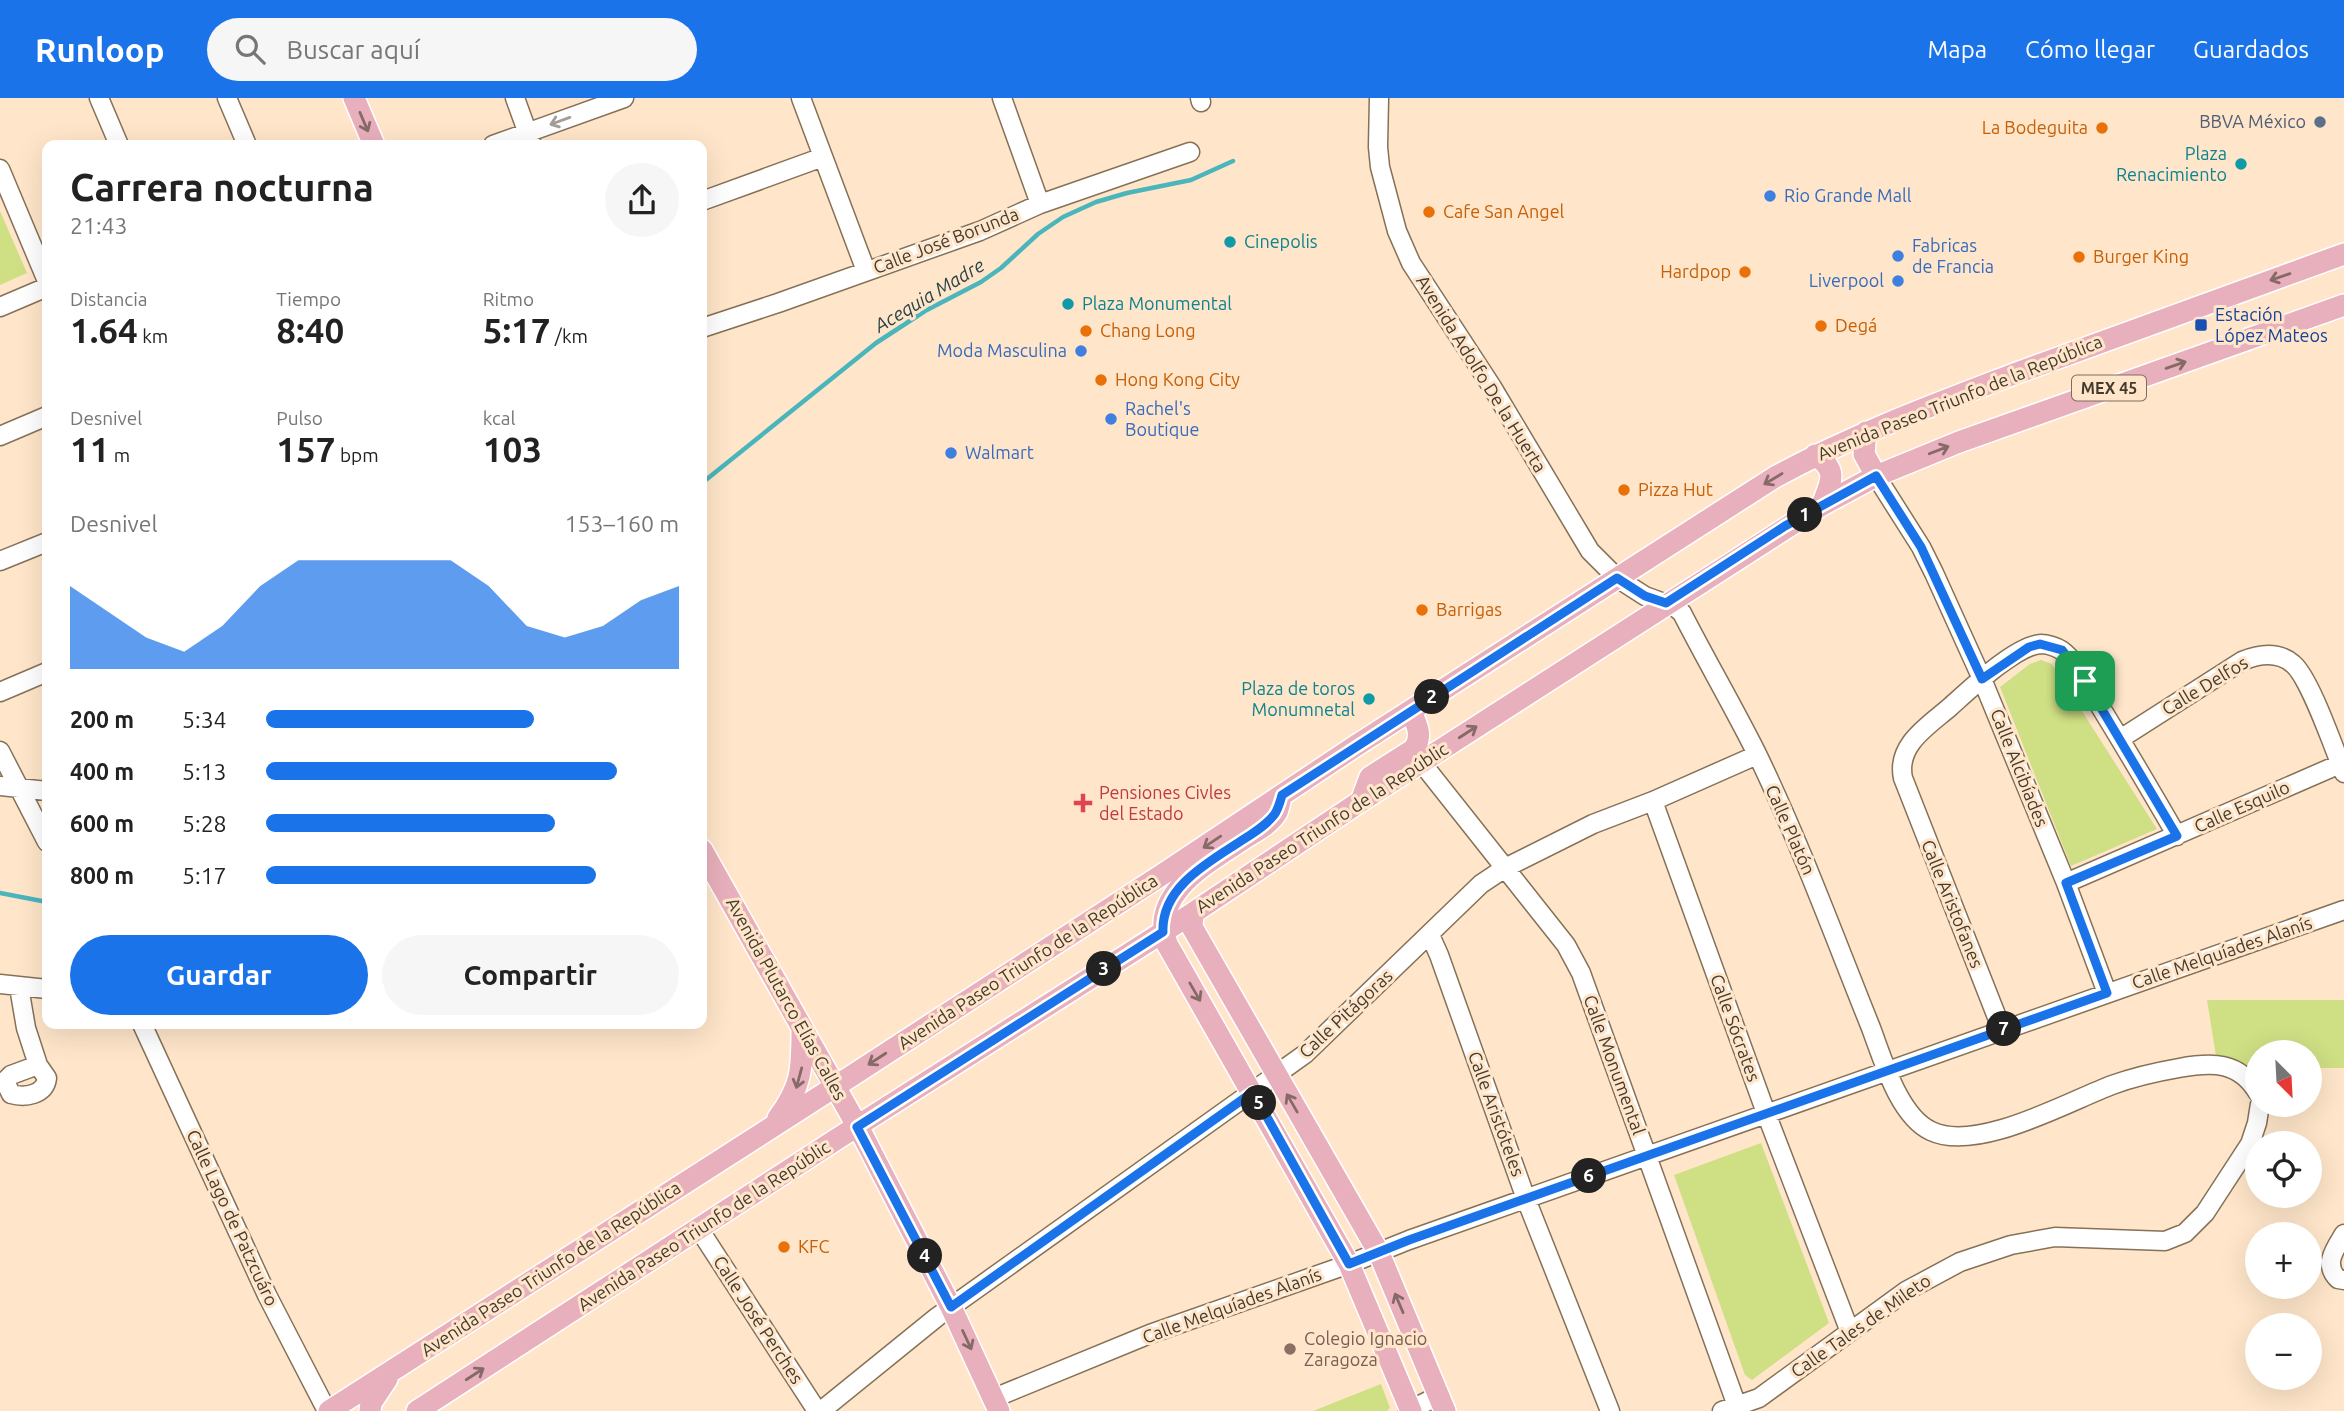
<!DOCTYPE html>
<html lang="es">
<head>
<meta charset="utf-8">
<style>
  body { margin:0; font-family:Ubuntu,sans-serif; background:#f6f6f6; color:#222; height:100vh; display:flex; flex-direction:column; font-size:26px; white-space:nowrap }
  * { box-sizing:border-box; margin:0 }
  p { font-size:23px; color:#767676 }
  .icon { flex:none; width:38px; height:38px; fill:none; stroke:currentColor; stroke-width:2; stroke-linecap:round; stroke-linejoin:round }
  .map { position:relative; flex:1; overflow:hidden }
  .panel { position:absolute; left:42px; top:42px; width:665px; height:889px; display:flex; flex-direction:column; background:#fff; border-radius:14px; box-shadow:0 7px 28px #0002 }
  .panel>* { flex:none }
  .needle { width:46px; rotate:156deg }
  .fabs { position:absolute; left:2245px; top:942px; display:grid; gap:14px }
  .fabs a { display:grid; place-items:center; width:77px; height:77px; border-radius:50%; background:#fff; box-shadow:0 7px 28px #0002; font-size:35px }
  .pin { position:absolute; display:grid; place-items:center; width:60px; height:60px; color:#fff; margin:-30px; border-radius:14px; box-shadow:0 4px 10px #0006 }
  .km { position:absolute; width:35px; height:35px; margin:-18px; border-radius:50%; background:#222; color:#fff; font-size:19px; line-height:35px; text-align:center }
  .round { display:grid; place-items:center; flex:none; width:74px; height:74px; border-radius:37px; background:#f6f6f6 }
  .headline { display:flex; align-items:center; justify-content:space-between; height:119px; padding:0 28px }
  h1 { font-size:38px; font-weight:600; line-height:52px }
  .stats { display:grid; grid-template-columns:repeat(3,1fr); gap:10px; height:119px; padding:7px 28px }
  .stats div { display:grid; align-content:center }
  .stats b { font-size:35px; font-weight:600 }
  .stats small { font-size:19px; font-weight:400 }
  .stats p { font-size:19px }
  .chart { height:196px; padding:14px 28px }
  .chart p { display:flex; justify-content:space-between }
  .chart svg { width:100%; height:126px; margin-top:7px; fill:#1a73e8; opacity:.7 }
  .button { display:flex; gap:14px; margin-top:auto; padding:14px 28px }
  .button a { flex:1; height:80px; border-radius:42px; background:#1a73e8; color:#fff; font-size:28px; font-weight:600; line-height:80px; text-align:center }
  .button a+a { background:#f6f6f6; color:#222 }
  ul { padding:0 28px; list-style:none; font-size:23px }
  li { display:grid; grid-template-columns:112px 84px 1fr; align-items:center; height:52px }
  li i { height:18px; border-radius:9px; background:#1a73e8 }
  header { display:flex; align-items:center; gap:42px; box-sizing:border-box; height:98px; padding:0 35px; background:#1a73e8; color:#fff }
  header strong { font-size:33px }
  nav { display:flex; gap:38px; margin-inline-start:auto; font-size:24px }
  .search { width:490px; height:63px; background:#f6f6f6; display:flex; align-items:center; gap:18px; box-sizing:border-box; padding:0 24px; border-radius:38px; color:#767676; font-size:26px }
  .map>svg:first-child { display:block }
  .green { fill:#cfdf84 }
  .lines { fill:none; stroke-linecap:round; stroke-linejoin:round }
  .stream { stroke:#4bb5bc; stroke-width:4.5 }
  .minor-casing { stroke:#867157; stroke-width:21 }
  .major-casing { stroke:#fff; stroke-width:24 }
  .minor { stroke:#fff; stroke-width:18 }
  .major { stroke:#e8b0bc; stroke-width:21 }
  .oneway { stroke:#a29d97 }
  .oneway2 { stroke:#866a67 }
  .route-casing { stroke:#fff; stroke-width:14 }
  .route { stroke:#1a73e8; stroke-width:9 }
  .service-dot { fill:#5c6f8a; stroke:#ffe6ca; stroke-width:2.5 }
  .food-dot { fill:#e8710a; stroke:#ffe6ca; stroke-width:2.5 }
  .culture-dot { fill:#0f9aa8; stroke:#ffe6ca; stroke-width:2.5 }
  .shop-dot { fill:#3f7fe0; stroke:#ffe6ca; stroke-width:2.5 }
  .transit-dot { fill:#1a4fb4; stroke:#ffe6ca; stroke-width:2.5 }
  .health-dot { fill:#e0444e; stroke:#ffe6ca; stroke-width:2.5 }
  .education-dot { fill:#8d6e63; stroke:#ffe6ca; stroke-width:2.5 }
  .labels { text-anchor:middle; stroke-width:6; stroke-linejoin:round; paint-order:stroke }
  .shield { fill:#ffe6ca; stroke:#7c6e5e; stroke-width:2 }
  .shield-label { font-size:16px; font-weight:bold; fill:#443b2f }
  .service-label { font-size:18px; fill:#4e5e75; stroke:#ffe6ca; text-anchor:end }
  .food-label { font-size:18px; fill:#c56008; stroke:#ffe6ca; text-anchor:start }
  .culture-label { font-size:18px; fill:#0d838f; stroke:#ffe6ca; text-anchor:end }
  .shop-label { font-size:18px; fill:#366cbe; stroke:#ffe6ca; text-anchor:start }
  .street-label { font-size:18px; fill:#443b2f; stroke:#ffe6ca }
  .transit-label { font-size:18px; fill:#164399; stroke:#ffe6ca; text-anchor:start }
  .health-label { font-size:18px; fill:#be3a42; stroke:#ffe6ca; text-anchor:start }
  .education-label { font-size:18px; fill:#785e54; stroke:#ffe6ca; text-anchor:start }
  .water-label { font-size:19px; font-style:italic; fill:#294245; stroke:#ffe6ca }
</style>
</head>
<body>
<header>
<strong>Runloop</strong>
<div class="search"><svg class="icon" aria-label="search" viewBox="0 0 24 24"><circle cx="10" cy="10" r="6"/><path d="M15 15l6 6"/></svg>Buscar aquí</div>
<nav><a>Mapa</a><a>Cómo llegar</a><a>Guardados</a></nav>
</header>
<div class="map">
<svg width="2344" height="1313" viewBox="0 0 2344 1313">
  <rect width="100%" height="100%" fill="#ffe6ca"/>
  <!-- green -->
  <path class="green" d="M0,113L27,175L0,187Z
    M2041,562L2052,566L2157,731L2071,768L2000,589L2030,566Z
    M2207,902H2344V970H2310V954H2258L2257,969H2250L2216,958Z
    M1761,1045L1829,1225L1752,1282L1745,1277L1674,1077Z
    M1381,1286L1390,1310L1387,1313H1313Z"/>
  <g class="lines">
    <!-- stream -->
    <path class="stream" d="M702,385L876,245L925,213L981,184L1001,170L1038,136L1063,119L1096,104L1127,95L1191,82L1233,63
      M0,795L47,804"/>
    <!-- minor casing -->
    <g class="minor-casing">
      <path id="minor" d="M99,0L119,47
        M227,0L247,47
        M515,0L532,47
        M801,0L866,173
        M1002,0L1040,106
        M1200,0L1201,4
        M1379,0L1378,49L1380,69L1397,133L1411,165L1492,289L1590,453L1617,480L1645,498L1675,509L1682,515C1706,562 1733,608 1757,656C1800,745 1834,838 1871,930C1883,962 1899,1018 1931,1033C1977,1055 2067,1004 2112,987C2134,979 2156,974 2179,970C2212,964 2239,963 2258,995
        M493,47L624,0
        M0,71L47,183
        M702,103L823,59
        M0,209L47,189
        M702,230L778,205L980,133L1040,106L1190,54
        M0,338L47,318
        M1876,378L1921,449L1934,475L1982,581L2066,785L2107,895
        M0,463L47,444
        M0,594L47,574
        M2120,641L2242,563C2259,556 2278,553 2293,566C2310,580 2334,651 2344,675
        M0,653L47,744
        M1421,664L1566,847L1581,875L1737,1308
        M0,688L47,693
        M1653,703L1766,1015L1850,1234
        M2066,785L2340,666
        M1430,837L1439,857L1526,1101L1610,1313
        M0,886L47,891
        M19,889L26,930L38,967
        M142,926L267,1197L327,1313
        M2002,932L1903,680C1896,647 1928,628 1950,609C1969,592 2016,547 2041,546C2047,546 2056,549 2061,552C2077,563 2088,589 2098,605C2125,649 2151,693 2177,738
        M38,967L47,980C45,997 25,1000 11,996L5,983L11,977Z
        M699,1131L817,1313
        M2344,1136C2335,1151 2323,1166 2338,1181L2344,1182
        M994,1300L1150,1236L1349,1166L1409,1142L2344,812
        M821,1313L937,1219L1305,956L1481,786L1505,770L1593,726L1653,703L1757,657
        M1408,1313L1438,1298
        M1722,1313L1759,1300L1906,1193L1960,1164L2011,1147L2055,1139L2165,1143L2185,1135L2205,1115L2250,1046L2257,1025L2260,1006"/>
    </g>
    <!-- major casing -->
    <g class="major-casing">
      <path id="major" d="M354,0L374,47
        M1866,334L1864,356L1876,378
        M1815,357C1839,372 1831,384 1822,407
        M1281,698C1280,703 1279,709 1277,714C1271,725 1258,732 1248,738C1212,763 1149,793 1167,846L1349,1166L1411,1313
        M1361,703L1370,679L1414,651C1423,637 1417,628 1411,613
        M702,752L864,1040L951,1209L999,1313
        M1193,815L1192,829L1379,1155L1445,1313
        M778,1020C802,988 802,971 802,932
        M329,1313L836,988L1160,778L1357,647L1775,379C1852,337 1933,307 2014,276C2124,235 2234,195 2344,156
        M370,1313L371,1305L387,1281
        M417,1313L840,1039L1193,815L1361,703L1822,407L1876,378L1959,344L2344,207"/>
    </g>
    <!-- minor -->
    <use href="#minor" class="minor"/>
    <!-- major -->
    <use href="#major" class="major"/>
  </g>
  <!-- one-way arrows -->
  <defs><path id="oneway-shaft" d="M-6 0H5M1.5-3L5.5 0L1.5 3" fill="none" stroke-width="1.6" stroke-linecap="round" stroke-linejoin="round" transform="scale(1.75)"/></defs>
  <use class="oneway" href="#oneway-shaft" transform="translate(560 23) rotate(160)"/>
  <g class="oneway2">
    <use href="#oneway-shaft" transform="translate(364 24) rotate(67)"/>
    <use href="#oneway-shaft" transform="translate(2280 179) rotate(161)"/>
    <use href="#oneway-shaft" transform="translate(2176 267) rotate(-19)"/>
    <use href="#oneway-shaft" transform="translate(1939 352) rotate(-21)"/>
    <use href="#oneway-shaft" transform="translate(1773 381) rotate(149)"/>
    <use href="#oneway-shaft" transform="translate(1468 634) rotate(-33)"/>
    <use href="#oneway-shaft" transform="translate(1212 744) rotate(146)"/>
    <use href="#oneway-shaft" transform="translate(1195 894) rotate(60)"/>
    <use href="#oneway-shaft" transform="translate(877 961) rotate(147)"/>
    <use href="#oneway-shaft" transform="translate(799 980) rotate(105)"/>
    <use href="#oneway-shaft" transform="translate(1292 1005) rotate(-120)"/>
    <use href="#oneway-shaft" transform="translate(1399 1205) rotate(-113)"/>
    <use href="#oneway-shaft" transform="translate(967 1242) rotate(65)"/>
    <use href="#oneway-shaft" transform="translate(475 1276) rotate(-33)"/>
  </g>
  <g class="lines">
    <!-- route casing -->
    <g class="route-casing">
      <path id="route" d="M1876,378L1921,449L1982,581L2029,549L2040,546L2062,552L2085,583L2177,738L2066,785L2107,895L1409,1142L1349,1166L1253,994L951,1209L857,1029L1163,834C1161,788 1211,763 1244,741C1255,734 1266,727 1274,717C1278,712 1280,704 1282,697L1617,480L1645,498L1666,505L1785,428Z"/>
    </g>
    <!-- route -->
    <use href="#route" class="route"/>
  </g>
  <!-- markers -->
  <circle class="service-dot" cx="2320" cy="24" r="7"/>
  <g class="food-dot">
    <circle cx="2102" cy="30" r="7"/>
    <circle cx="1429" cy="114" r="7"/>
    <circle cx="2079" cy="159" r="7"/>
    <circle cx="1745" cy="174" r="7"/>
    <circle cx="1821" cy="228" r="7"/>
    <circle cx="1086" cy="233" r="7"/>
    <circle cx="1101" cy="282" r="7"/>
    <circle cx="1624" cy="392" r="7"/>
    <circle cx="1422" cy="512" r="7"/>
    <circle cx="784" cy="1149" r="7"/>
  </g>
  <g class="culture-dot">
    <circle cx="2241" cy="66" r="7"/>
    <circle cx="1230" cy="144" r="7"/>
    <circle cx="1068" cy="206" r="7"/>
    <circle cx="1369" cy="601" r="7"/>
  </g>
  <g class="shop-dot">
    <circle cx="1770" cy="98" r="7"/>
    <circle cx="1898" cy="158" r="7"/>
    <circle cx="1898" cy="183" r="7"/>
    <circle cx="1081" cy="253" r="7"/>
    <circle cx="1111" cy="321" r="7"/>
    <circle cx="951" cy="355" r="7"/>
  </g>
  <rect class="transit-dot" x="2194" y="220" width="14" height="14" rx="3.5"/>
  <path class="health-dot" d="M1079.5 694.5h7v7h7v7h-7v7h-7v-7h-7v-7h7z"/>
  <circle class="education-dot" cx="1290" cy="1251" r="7"/>
  <g class="labels">
    <!-- shield labels -->
    <rect class="shield" x="2072" y="277.5" width="74" height="25" rx="5"/>
    <g class="shield-label">
      <text x="2109" y="296">MEX 45</text>
    </g>
    <!-- service labels -->
    <g class="service-label">
      <text x="2306" y="30">BBVA México</text>
    </g>
    <!-- food labels -->
    <g class="food-label">
      <text x="2088" y="36" text-anchor="end">La Bodeguita</text>
      <text x="1443" y="120">Cafe San Angel</text>
      <text x="2093" y="165">Burger King</text>
      <text x="1731" y="180" text-anchor="end">Hardpop</text>
      <text x="1835" y="234">Degá</text>
      <text x="1100" y="239">Chang Long</text>
      <text x="1115" y="288">Hong Kong City</text>
      <text x="1638" y="398">Pizza Hut</text>
      <text x="1436" y="518">Barrigas</text>
      <text x="798" y="1155">KFC</text>
    </g>
    <!-- culture labels -->
    <g class="culture-label">
      <text x="2227" y="62">Plaza<tspan x="2227" dy="21">Renacimiento</tspan></text>
      <text x="1244" y="150" text-anchor="start">Cinepolis</text>
      <text x="1082" y="212" text-anchor="start">Plaza Monumental</text>
      <text x="1355" y="597">Plaza de toros<tspan x="1355" dy="21">Monumnetal</tspan></text>
    </g>
    <!-- shop labels -->
    <g class="shop-label">
      <text x="1784" y="104">Rio Grande Mall</text>
      <text x="1912" y="154">Fabricas<tspan x="1912" dy="21">de Francia</tspan></text>
      <text x="1884" y="189" text-anchor="end">Liverpool</text>
      <text x="1067" y="259" text-anchor="end">Moda Masculina</text>
      <text x="1125" y="317">Rachel's<tspan x="1125" dy="21">Boutique</tspan></text>
      <text x="965" y="361">Walmart</text>
    </g>
    <!-- street labels -->
    <g class="street-label">
      <text transform="translate(946 143) rotate(-21)" y="6">Calle José Borunda</text>
      <text transform="translate(1481 276) rotate(58)" y="6">Avenida Adolfo De la Huerta</text>
      <text transform="translate(1960 300) rotate(-22)" y="6">Avenida Paseo Triunfo de la República</text>
      <text transform="translate(2205 588) rotate(-31)" y="6">Calle Delfos</text>
      <text transform="translate(2019 670) rotate(68)" y="6">Calle Alcibíades</text>
      <text transform="translate(2242 709) rotate(-24)" y="6">Calle Esquilo</text>
      <text transform="translate(1322 730) rotate(-33)" y="6">Avenida Paseo Triunfo de la Repúblic</text>
      <text transform="translate(1790 732) rotate(66)" y="6">Calle Platón</text>
      <text transform="translate(1952 806) rotate(68)" y="6">Calle Aristofanes</text>
      <text transform="translate(2222 855) rotate(-19)" y="6">Calle Melquíades Alanís</text>
      <text transform="translate(1028 864) rotate(-33)" y="6">Avenida Paseo Triunfo de la República</text>
      <text transform="translate(786 901) rotate(61)" y="6">Avenida Plutarco Elías Calles</text>
      <text transform="translate(1346 916) rotate(-43)" y="6">Calle Pitágoras</text>
      <text transform="translate(1735 930) rotate(70)" y="6">Calle Sócrates</text>
      <text transform="translate(1614 967) rotate(70)" y="6">Calle Monumental</text>
      <text transform="translate(1496 1016) rotate(70)" y="6">Calle Aristóteles</text>
      <text transform="translate(232 1120) rotate(65)" y="6">Calle Lago de Patzcuáro</text>
      <text transform="translate(704 1128) rotate(-33)" y="6">Avenida Paseo Triunfo de la Repúblic</text>
      <text transform="translate(551 1171) rotate(-33)" y="6">Avenida Paseo Triunfo de la República</text>
      <text transform="translate(1232 1208) rotate(-20)" y="6">Calle Melquíades Alanís</text>
      <text transform="translate(758 1222) rotate(57)" y="6">Calle José Perches</text>
      <text transform="translate(1861 1228) rotate(-35)" y="6">Calle Tales de Mileto</text>
    </g>
    <!-- transit labels -->
    <g class="transit-label">
      <text x="2215" y="223">Estación<tspan x="2215" dy="21">López Mateos</tspan></text>
    </g>
    <!-- health labels -->
    <g class="health-label">
      <text x="1099" y="701">Pensiones Civles<tspan x="1099" dy="21">del Estado</tspan></text>
    </g>
    <!-- education labels -->
    <g class="education-label">
      <text x="1304" y="1247">Colegio Ignacio<tspan x="1304" dy="21">Zaragoza</tspan></text>
    </g>
    <!-- water labels -->
    <g class="water-label">
      <text transform="translate(929 197) rotate(-31)" y="7">Acequia Madre</text>
    </g>
  </g>
</svg>
<div class="fabs">
<a><svg class="needle" viewBox="-14 -14 28 28"><path d="M0-13l5 13h-10z" fill="#e53935"/><path d="M0 13l5-13h-10z" fill="#767676"/></svg></a>
<a><svg class="icon" aria-label="locate" viewBox="0 0 24 24"><circle cx="12" cy="12" r="6"/><path d="M12 2v4M12 18v4M2 12h4M18 12h4"/></svg></a>
<a>+</a>
<a>−</a>
</div>
<div class="pin" style="left:2085px;top:583px;background:#1e9e55"><svg class="icon" aria-label="arrive" viewBox="0 0 24 24"><path d="M6 21V4h12l-3 4 3 4H6"/></svg></div>
<b class="km" style="left:1805px;top:417px">1</b>
<b class="km" style="left:1432px;top:599px">2</b>
<b class="km" style="left:1104px;top:871px">3</b>
<b class="km" style="left:925px;top:1158px">4</b>
<b class="km" style="left:1259px;top:1005px">5</b>
<b class="km" style="left:1589px;top:1078px">6</b>
<b class="km" style="left:2004px;top:931px">7</b>
<section class="panel">
<div class="headline"><div><h1>Carrera nocturna</h1><p>21:43</p></div><a class="round"><svg class="icon" aria-label="share" viewBox="0 0 24 24"><path d="M12 15V3M7 8l5-5 5 5M5 13v7h14v-7"/></svg></a></div>
<div class="stats">
<div><p>Distancia</p><b>1.64<small> km</small></b></div>
<div><p>Tiempo</p><b>8:40</b></div>
<div><p>Ritmo</p><b>5:17<small> /km</small></b></div>
</div>
<div class="stats">
<div><p>Desnivel</p><b>11<small> m</small></b></div>
<div><p>Pulso</p><b>157<small> bpm</small></b></div>
<div><p>kcal</p><b>103</b></div>
</div>
<div class="chart"><p><span>Desnivel</span>153–160 m</p>
<svg viewBox="0 0 160 44" preserveAspectRatio="none"><path d="M0 44V15L10 24L20 33L30 38L40 29L50 15L60 6L70 6L80 6L90 6L100 6L110 15L120 29L130 33L140 29L150 20L160 15V44z"/></svg>
</div>
<ul>
<li><b>200 m</b>5:34<i style="width:65%"></i></li>
<li><b>400 m</b>5:13<i style="width:85%"></i></li>
<li><b>600 m</b>5:28<i style="width:70%"></i></li>
<li><b>800 m</b>5:17<i style="width:80%"></i></li>
</ul>
<div class="button"><a>Guardar</a><a>Compartir</a></div>
</section>
</div>
</body>
</html>
